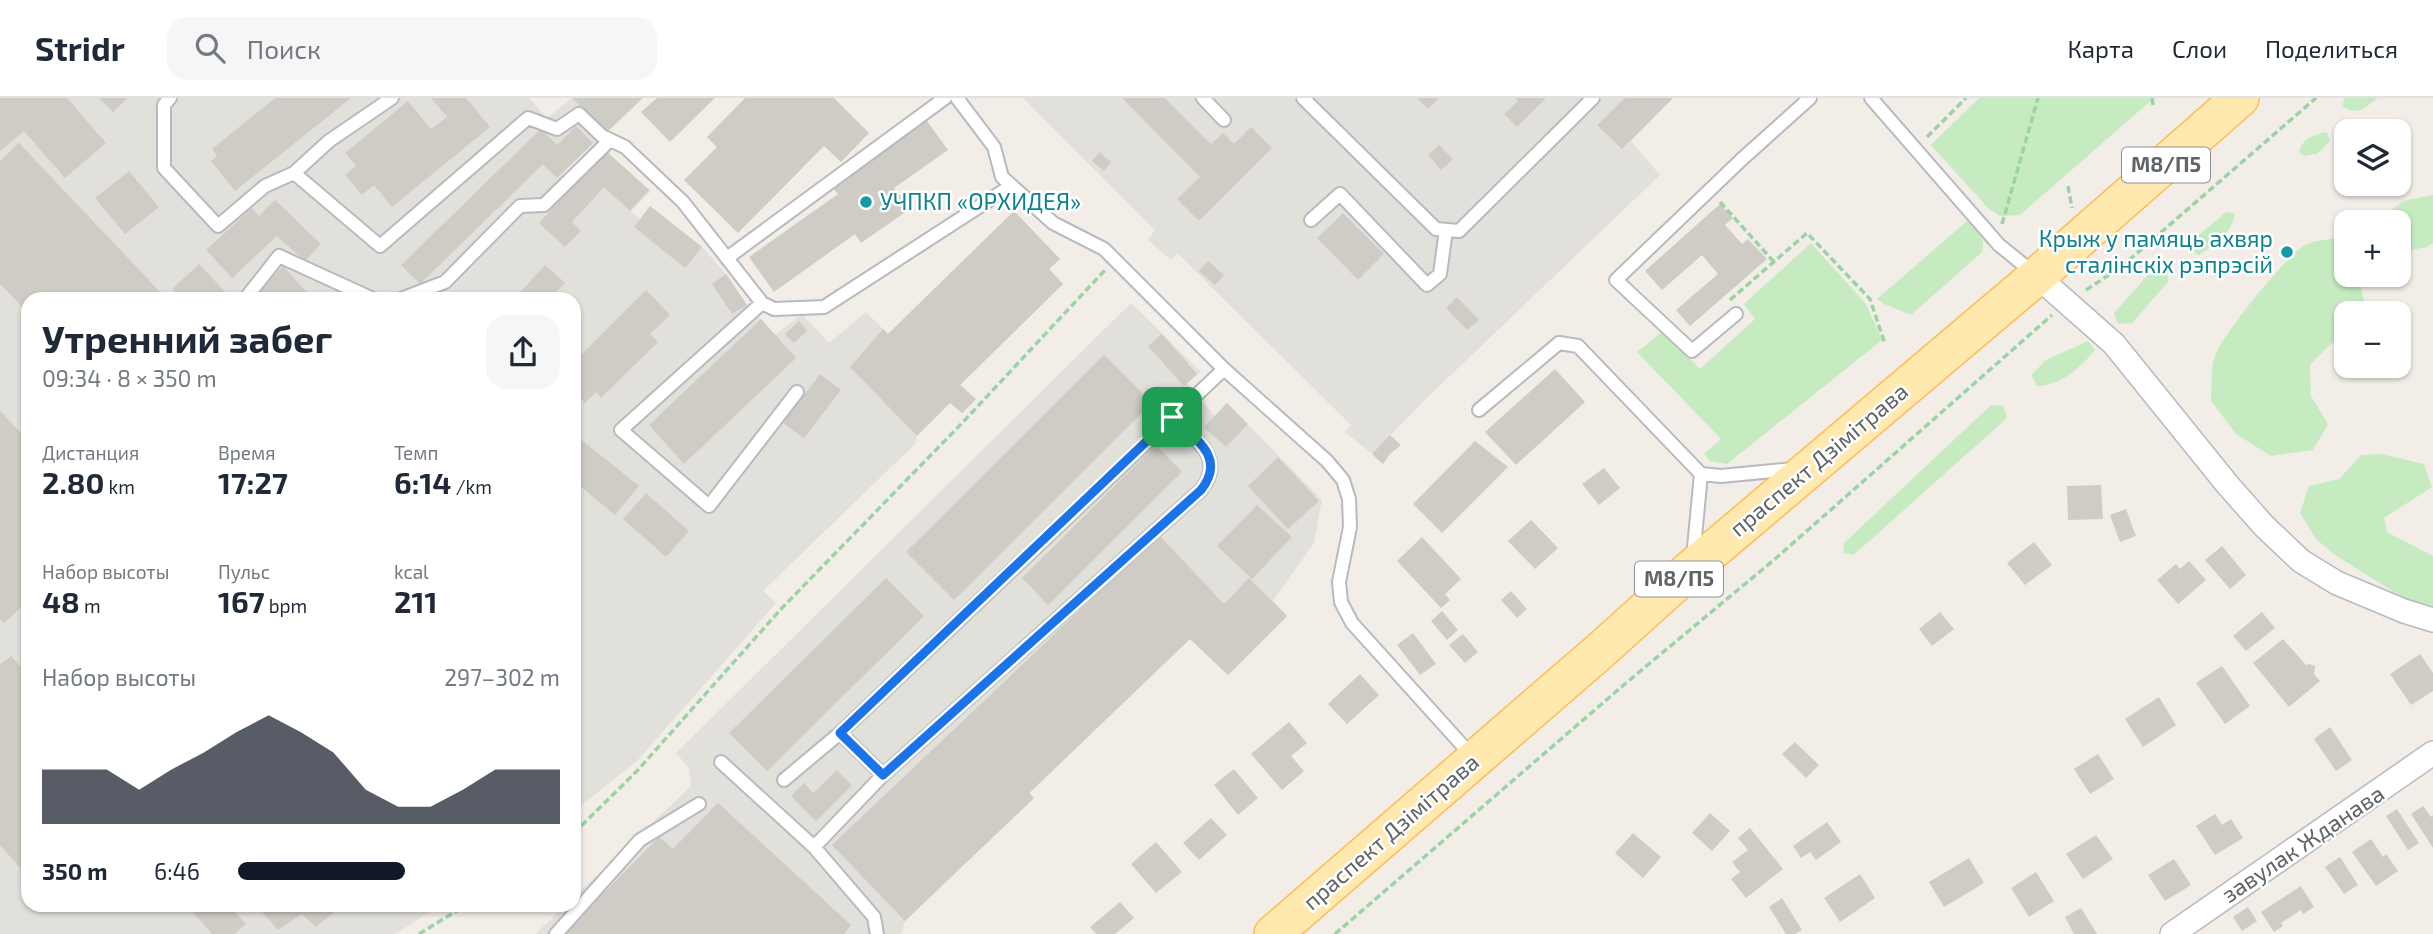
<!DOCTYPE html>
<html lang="ru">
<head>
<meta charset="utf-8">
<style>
  body { margin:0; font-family:"Exo 2",sans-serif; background:#f6f6f7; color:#1f2937; height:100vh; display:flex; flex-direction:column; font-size:26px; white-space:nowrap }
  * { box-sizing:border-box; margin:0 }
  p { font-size:23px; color:#747a83 }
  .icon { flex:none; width:38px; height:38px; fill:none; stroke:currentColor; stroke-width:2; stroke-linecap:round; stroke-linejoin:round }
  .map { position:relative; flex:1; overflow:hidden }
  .side { position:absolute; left:21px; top:194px; width:560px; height:620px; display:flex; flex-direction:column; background:#fff; border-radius:21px; box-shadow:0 2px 5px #0004 }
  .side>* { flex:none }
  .fabs { position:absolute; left:2334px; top:21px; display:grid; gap:14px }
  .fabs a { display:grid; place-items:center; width:77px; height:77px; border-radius:14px; background:#fff; box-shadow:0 2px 5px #0004; font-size:35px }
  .pin { position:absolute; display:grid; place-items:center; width:60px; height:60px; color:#fff; margin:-30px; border-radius:14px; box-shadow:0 4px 10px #0006 }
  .round { display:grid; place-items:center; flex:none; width:74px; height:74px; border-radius:21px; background:#f6f6f7 }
  .headline { display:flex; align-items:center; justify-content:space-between; height:119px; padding:0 21px }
  h1 { font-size:38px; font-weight:700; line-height:52px }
  .metrics { display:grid; grid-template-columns:repeat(3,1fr); gap:10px; height:119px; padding:7px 21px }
  .metrics div { display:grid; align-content:center }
  .metrics b { font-size:30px; font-weight:700 }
  .metrics small { font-size:19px; font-weight:400 }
  .metrics p { font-size:19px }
  .chart { height:196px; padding:14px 21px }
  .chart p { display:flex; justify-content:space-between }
  .chart svg { width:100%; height:126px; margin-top:7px; fill:#111827; opacity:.7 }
  ul { padding:0 21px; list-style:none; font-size:23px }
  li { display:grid; grid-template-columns:112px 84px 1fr; align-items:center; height:52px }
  li i { height:18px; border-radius:9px; background:#111827 }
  header { display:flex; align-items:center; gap:42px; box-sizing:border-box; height:98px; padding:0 35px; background:#fff; border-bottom:2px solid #e0e1e3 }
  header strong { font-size:33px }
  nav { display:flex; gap:38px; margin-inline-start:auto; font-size:24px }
  .search { width:490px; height:63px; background:#f6f6f7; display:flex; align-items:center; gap:18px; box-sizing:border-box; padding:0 24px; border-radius:21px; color:#747a83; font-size:26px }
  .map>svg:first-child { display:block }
  .industrial { fill:#e2e0db }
  .green { fill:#c6ebc1 }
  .building { fill:#cfcbc5 }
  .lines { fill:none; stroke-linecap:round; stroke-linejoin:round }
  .service-casing { stroke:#b7babe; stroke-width:16 }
  .minor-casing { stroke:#b7babe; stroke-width:26 }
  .primary-casing { stroke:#ffbb52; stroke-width:40 }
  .path { stroke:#9bd3a4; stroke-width:3.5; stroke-dasharray:7 3.5; stroke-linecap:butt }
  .service { stroke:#fff; stroke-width:12 }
  .minor { stroke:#fff; stroke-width:23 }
  .primary { stroke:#ffe9ae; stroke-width:37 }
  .route-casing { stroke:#fff; stroke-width:14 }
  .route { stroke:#1a73e8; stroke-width:9 }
  .culture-dot { fill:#0f9aa8; stroke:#fff; stroke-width:2.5 }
  .labels { text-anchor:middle; stroke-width:5; stroke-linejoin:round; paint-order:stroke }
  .shield { fill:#fff; stroke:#8e9295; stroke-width:2 }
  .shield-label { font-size:21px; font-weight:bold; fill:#5e6468 }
  .culture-label { font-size:23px; fill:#0d838f; stroke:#fff; text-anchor:start }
  .street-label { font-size:23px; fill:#5e6468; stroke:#fff }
</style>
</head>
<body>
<header>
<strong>Stridr</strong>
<div class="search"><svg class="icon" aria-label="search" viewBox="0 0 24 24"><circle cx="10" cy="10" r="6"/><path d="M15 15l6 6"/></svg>Поиск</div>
<nav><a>Карта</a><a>Слои</a><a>Поделиться</a></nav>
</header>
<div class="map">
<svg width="2433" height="836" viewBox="0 0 2433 836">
  <rect width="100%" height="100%" fill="#f2eee7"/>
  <!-- industrial -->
  <path class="industrial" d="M0,0H529L547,20L572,0L606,35L562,76L573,88L606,53L651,93L631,113L640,121L650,108L702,149L726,176L747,207L775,237L802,216L829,245L866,214L888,236L1014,113L1060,161L1049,171L1063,186L960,287L976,301L962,315L950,305L917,337L916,345L763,493L776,505L637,663L574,713V201H28V807H441L395,836H0Z
    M1023,0H1673L1631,43L1660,77L1429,298L1372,356L1345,334L1351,327L1177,155L1171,162L1148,142L1155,132Z
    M1131,205L1201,274L1187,285L1215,318L1227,305L1322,402L1314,445L1273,503L1287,518L1228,577L1190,541L1030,695L1034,700L905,823L901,836H535L566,807H574V799L691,688L689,670L676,655Z"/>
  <!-- green -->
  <path class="green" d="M1979,0H2154L2020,117L2000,118L1989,111L1931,47Z
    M2344,0H2378C2366,9 2357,19 2343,8Z
    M2327,34L2330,43L2317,56L2304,58L2299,54C2303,39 2314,37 2327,34Z
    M2433,97V145L2427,149L2399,154V124H2377L2403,103Z
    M2226,114L2235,115C2233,134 2215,147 2199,157L2191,153L2192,143Z
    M1967,123C1977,133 1988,141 1981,155L1911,217L1884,206L1877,201Z
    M2347,137V177H2359L2366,215H2347V240L2332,245L2310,267L2311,298L2328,326L2313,352L2271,358L2236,336L2211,303C2212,289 2210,268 2216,255C2228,230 2283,162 2305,147C2316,141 2335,142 2347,137Z
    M1811,145L1866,206L1882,242L1727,366L1710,363L1704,356L1721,341L1637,254L1663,233L1700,271L1755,221L1744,206Z
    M2154,170L2167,173L2168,184L2132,225L2118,226L2114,215Z
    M2088,243L2095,252C2082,268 2059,289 2037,288L2031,277L2046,262Z
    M1991,307L2003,308L2007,320L1866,446L1853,457L1844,455L1843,446Z
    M2382,356L2424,366L2432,389L2384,420L2387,434L2433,458V509H2418L2335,457L2316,441L2300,415L2309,388L2339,381L2361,357Z"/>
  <!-- building -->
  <path class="building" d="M0,0H67L106,45L65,80L24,33L0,53Z
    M99,0H128L113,14Z
    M275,0H351L235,93L211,63L217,58L212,51Z
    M431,0H466L490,29L392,109L374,87L362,97L345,77L356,68L345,55L408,3L431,31L447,19Z
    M572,0H643L606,35Z
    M657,0H715L670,44L641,14Z
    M745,0H834L869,35L841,64L824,48L738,135L684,82L717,49L707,39Z
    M1122,0H1165L1211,46L1223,35L1234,46L1251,29L1272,50L1199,123L1177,101L1200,79Z
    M1417,0H1439L1428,11Z
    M1515,0H1546L1517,29L1504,16L1518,3Z
    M1625,0H1673L1622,51L1597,27Z
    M927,23L948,52L894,90L910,111L861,145L855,136L774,194L749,159L838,96L833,90Z
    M576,28L593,45L557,80L543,66L420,186L401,167L541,31L557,47Z
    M19,45L163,197L168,201H28V215L0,186V63Z
    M1439,47L1453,61L1441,72L1428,57Z
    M606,53L649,92L630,113L604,89L572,124L581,133L565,149L539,125Z
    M1100,54L1111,64L1104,73L1092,63Z
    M129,73L159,109L125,136L95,100Z
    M275,102L321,146L305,163L277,138L232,180L206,152L252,110L259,118Z
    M1720,106L1733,120L1725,127L1742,146L1748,141L1767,161L1690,228L1676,212L1718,176L1702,157L1662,192L1645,173Z
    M650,108L702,149L685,170L634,129Z
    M1014,113L1060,161L1049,171L1063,186L960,287L976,301L962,315L950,305L917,338L850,269L883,231L888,236Z
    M1343,115L1384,156L1358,182L1317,140Z
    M1208,163L1224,177L1215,187L1199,173Z
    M199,166L232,201H182L172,191Z
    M545,167L565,185L550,201H514Z
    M283,168L313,201H264L260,193Z
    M726,176L747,207L732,216L712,186Z
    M646,192L670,217L650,236L658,244L601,300L596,294L585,305L574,293V264Z
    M1457,199L1479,222L1467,232L1446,210Z
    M761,221L796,260L684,366L649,327Z
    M799,223L807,233L794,245L785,236Z
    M1162,236L1197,276L1184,288L1148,248Z
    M1104,257L1152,305L954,502L906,454Z
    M1555,271L1585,304L1516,367L1485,334Z
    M820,276L841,292L804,340L783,325Z
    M1227,305L1248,326L1226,349L1204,329Z
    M0,313L26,340L28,339V507L26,505L4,525L0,521Z
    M574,336L639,388L615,417L574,383Z
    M1390,337L1401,347L1390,356L1383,366L1372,356Z
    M1475,343L1508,369L1442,435L1413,406Z
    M1156,347L1182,374L1048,507L1022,480Z
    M1278,359L1319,403L1288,431L1248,388Z
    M1604,370L1620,390L1599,407L1582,386Z
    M2101,387L2103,421L2068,422L2067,388Z
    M646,395L689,433L666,459L623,421Z
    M1257,407L1292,439L1252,481L1217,448Z
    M2126,411L2136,438L2120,444L2110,417Z
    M1531,422L1558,450L1535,471L1508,443Z
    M1159,437L1224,506L1249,480L1287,518L1228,577L1190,541L1029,695L1034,700L905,823L832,747Z
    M1422,439L1461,481L1445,496L1450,502L1441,510L1397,463Z
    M2034,444L2052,467L2025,487L2007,465Z
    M2222,448L2246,477L2230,491L2205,462Z
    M2189,463L2206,482L2178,506L2157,482L2176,466L2180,471Z
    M886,480L924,518L767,673L729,635Z
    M1511,493L1527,511L1517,520L1501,502Z
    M1442,513L1458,532L1447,542L1431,523Z
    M1940,514L1954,531L1932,548L1919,531Z
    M2262,514L2275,530L2246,553L2233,538Z
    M1413,535L1436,566L1420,577L1397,547Z
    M1463,536L1478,554L1465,565L1449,547Z
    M2283,541L2306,567L2310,566L2315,568L2314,576L2320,583L2289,609L2253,565Z
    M2420,556L2433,575V593L2411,607L2390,576Z
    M11,558L28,577V779L0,747V567Z
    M2222,568L2250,608L2225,626L2196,585Z
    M1360,576L1379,597L1347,626L1328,606Z
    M2159,599L2176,627L2143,649L2125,621Z
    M1289,624L1307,645L1291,658L1304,673L1282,692L1251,656Z
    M2330,629L2352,662L2336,673L2314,641Z
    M1795,644L1819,667L1806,680L1782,656Z
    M2098,656L2114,681L2090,696L2074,671Z
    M1234,671L1258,700L1238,717L1214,687Z
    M837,672L852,687L816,723L791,698L804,685L813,695Z
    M718,705L851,827L844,836H563L659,739L673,751Z
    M2423,708L2431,719L2433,717V750L2411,716Z
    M2397,711L2419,745L2408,752L2386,718Z
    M1710,715L1730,733L1712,753L1692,735Z
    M2215,716L2222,727L2231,721L2243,740L2215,757L2196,728Z
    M1211,720L1227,737L1199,762L1183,745Z
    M1827,724L1841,744L1816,762L1810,754L1801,760L1793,748Z
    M1750,730L1783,771L1746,800L1731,781L1740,774L1732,764L1748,752L1738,740Z
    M1633,735L1661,759L1643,780L1615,755Z
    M2096,737L2113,761L2083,781L2066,756Z
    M2371,741L2383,759L2386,756L2398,773L2376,788L2352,754Z
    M1156,744L1182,774L1156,795L1131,766Z
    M2340,759L2358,787L2344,796L2325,769Z
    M1969,760L1984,785L1944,809L1929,784Z
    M2174,761L2191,787L2165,803L2148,777Z
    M2036,774L2054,803L2029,819L2011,790Z
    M1860,776L1875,800L1840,824L1824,800Z
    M2301,788L2314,809L2303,816L2301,812L2281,825L2283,828L2274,834L2261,814Z
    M1782,800L1802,832L1795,836H1786L1769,809Z
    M1120,804L1134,820L1115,836H1096L1090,829Z
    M187,807H229L246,826L234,836H212Z
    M256,807H343L316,829L302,816L278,832Z
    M2248,809L2257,823L2242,833L2233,819Z
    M2081,810L2097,836H2074L2065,819Z"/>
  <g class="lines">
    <!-- service casing -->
    <g class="service-casing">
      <path id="service" d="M170,0L164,7V70L218,128L265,88L294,75L380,148L528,20L557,31L579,16L602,38L625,49L683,104L762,205
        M957,0L994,49L1002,79L1053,125L1104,151L1224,271L1327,363L1343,382L1349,401L1350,429L1339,484L1341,504L1352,525L1472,658
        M1203,0L1224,22
        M1303,0L1436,131L1459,133L1593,0
        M1871,0L1999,147L2035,176
        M294,75L329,43L392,0
        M1311,122L1340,96L1427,187L1440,176L1446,132
        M727,160L945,0
        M245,201L279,158L373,201
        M401,201L445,184L520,108L544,107L610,42
        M1736,216L1692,253L1616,182L1741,62L1810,0
        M797,294L709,408L621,332L762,205L774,211L824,209L1011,88
        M1479,312L1559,245L1578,248L1701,376L1721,378L1794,371
        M1693,460L1701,376
        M840,635L883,677
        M721,664L814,749
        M784,682L840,635L1224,271
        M556,836L640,742L699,706
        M877,836L874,819L814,749L883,677L1201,392C1227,359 1194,341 1172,319"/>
    </g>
    <!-- minor casing -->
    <g class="minor-casing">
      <path id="minor" d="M2037,178L2114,246L2227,386L2264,428L2301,463L2337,485L2404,513L2433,522
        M2172,836L2433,655"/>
    </g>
    <!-- primary casing -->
    <g class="primary-casing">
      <path id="primary" d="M1273,836L1600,553L1692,470L2037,178L2240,0"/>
    </g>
    <!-- path -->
    <path class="path" d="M2152,0L2153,7
      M1927,39L1966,0
      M2068,88L2072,110
      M1720,104L1775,165
      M2002,126L2038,0
      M2086,192L2121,169L2316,0
      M1730,202L1807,135L1870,201L1885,246
      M574,735L637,673L781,511L964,323L1106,171
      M419,836L466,807
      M1335,836L1626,585L1775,461L2052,217"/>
    <!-- service -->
    <use href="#service" class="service"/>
    <!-- minor -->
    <use href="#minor" class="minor"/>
    <!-- primary -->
    <use href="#primary" class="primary"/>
  </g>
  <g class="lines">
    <!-- route casing -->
    <g class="route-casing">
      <path id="route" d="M1172,319C1195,341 1227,359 1201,392L883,677L840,635Z"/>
    </g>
    <!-- route -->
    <use href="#route" class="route"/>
  </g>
  <!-- markers -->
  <g class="culture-dot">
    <circle cx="866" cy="104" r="7"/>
    <circle cx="2287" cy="154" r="7"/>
  </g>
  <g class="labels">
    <!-- shield labels -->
    <g class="shield">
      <rect x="2122" y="49.5" width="88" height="35" rx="5"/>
      <rect x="1635" y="463.5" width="88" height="35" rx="5"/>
    </g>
    <g class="shield-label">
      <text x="2166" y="74">М8/П5</text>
      <text x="1679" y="488">М8/П5</text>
    </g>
    <!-- culture labels -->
    <g class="culture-label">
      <text x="880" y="112">УЧПКП «ОРХИДЕЯ»</text>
      <text x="2273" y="149" text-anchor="end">Крыж у памяць ахвяр<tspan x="2273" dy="26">сталінскіх рэпрэсій</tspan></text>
    </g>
    <!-- street labels -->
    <g class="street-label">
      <text transform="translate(1819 362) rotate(-40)" y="8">праспект Дзімітрава</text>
      <text transform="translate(1391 734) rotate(-41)" y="8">праспект Дзімітрава</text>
      <text transform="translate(2303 746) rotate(-34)" y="8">завулак Жданава</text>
    </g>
  </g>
</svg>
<div class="fabs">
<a><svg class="icon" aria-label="layers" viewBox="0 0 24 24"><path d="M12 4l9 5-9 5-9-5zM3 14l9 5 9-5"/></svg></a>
<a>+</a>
<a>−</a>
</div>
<div class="pin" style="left:1172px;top:319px;background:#1e9e55"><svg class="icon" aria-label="arrive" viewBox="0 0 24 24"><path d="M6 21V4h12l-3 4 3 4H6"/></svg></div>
<section class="side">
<div class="headline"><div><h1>Утренний забег</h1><p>09:34 · 8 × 350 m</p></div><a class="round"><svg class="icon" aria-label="share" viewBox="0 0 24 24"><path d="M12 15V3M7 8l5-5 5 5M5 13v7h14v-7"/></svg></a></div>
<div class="metrics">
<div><p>Дистанция</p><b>2.80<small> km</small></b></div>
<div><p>Время</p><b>17:27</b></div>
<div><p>Темп</p><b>6:14<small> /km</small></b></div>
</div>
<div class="metrics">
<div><p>Набор высоты</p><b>48<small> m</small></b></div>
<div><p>Пульс</p><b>167<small> bpm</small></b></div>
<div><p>kcal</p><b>211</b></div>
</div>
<div class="chart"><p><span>Набор высоты</span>297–302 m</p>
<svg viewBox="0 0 160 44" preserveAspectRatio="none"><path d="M0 44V25L10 25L20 25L30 32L40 25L50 19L60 12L70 6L80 12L90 19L100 32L110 38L120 38L130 32L140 25L150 25L160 25V44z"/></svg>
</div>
<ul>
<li><b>350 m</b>6:46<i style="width:52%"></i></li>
</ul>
</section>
</div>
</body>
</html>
